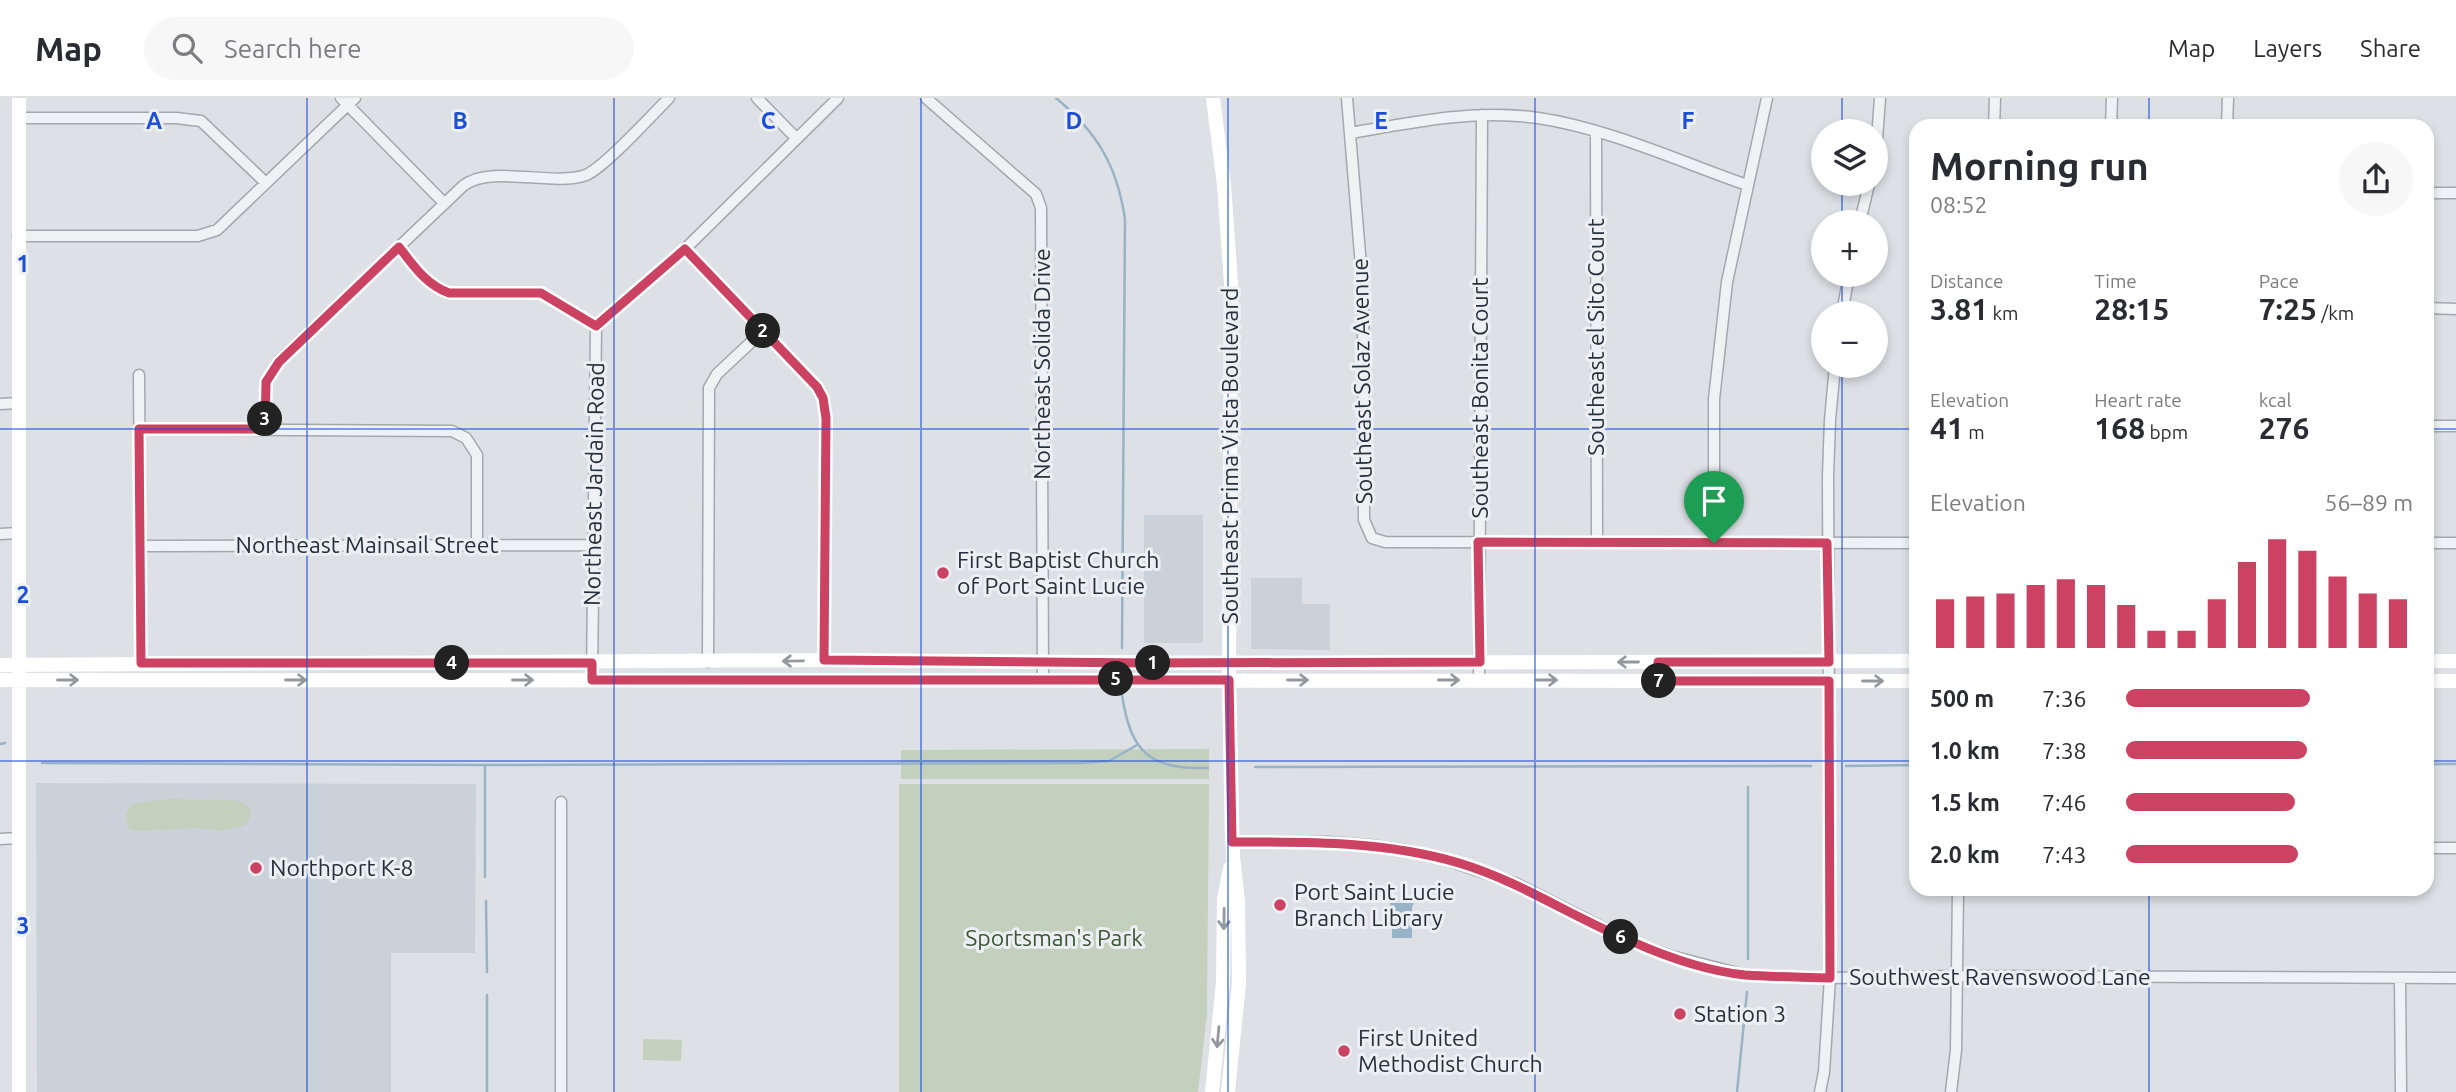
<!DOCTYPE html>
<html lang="en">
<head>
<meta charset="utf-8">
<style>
  body { margin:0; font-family:Ubuntu,sans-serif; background:#f7f7f7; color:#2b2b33; height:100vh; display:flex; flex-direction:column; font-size:26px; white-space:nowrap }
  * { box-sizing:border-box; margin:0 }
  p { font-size:23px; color:#7c7c81 }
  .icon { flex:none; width:38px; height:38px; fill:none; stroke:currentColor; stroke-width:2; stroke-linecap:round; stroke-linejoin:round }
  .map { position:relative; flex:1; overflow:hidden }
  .sheet { position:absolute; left:1909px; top:21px; width:525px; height:777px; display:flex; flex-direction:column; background:#fff; border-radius:21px; box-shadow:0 4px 10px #0003 }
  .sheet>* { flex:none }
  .fabs { position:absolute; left:1811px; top:21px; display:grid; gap:14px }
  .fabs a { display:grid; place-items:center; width:77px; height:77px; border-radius:50%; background:#fff; box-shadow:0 4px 10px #0003; font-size:35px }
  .pin { position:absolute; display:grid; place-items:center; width:60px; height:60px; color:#fff; margin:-72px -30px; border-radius:50% 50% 50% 0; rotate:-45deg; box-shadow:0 0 7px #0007 }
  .pin .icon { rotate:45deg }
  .km { position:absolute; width:35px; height:35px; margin:-18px; border-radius:50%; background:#222; color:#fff; font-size:19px; line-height:35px; text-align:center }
  .round { display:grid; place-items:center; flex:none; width:74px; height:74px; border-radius:37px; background:#f7f7f7 }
  .summary { display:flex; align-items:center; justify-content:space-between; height:119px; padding:0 21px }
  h1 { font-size:38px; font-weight:600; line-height:52px }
  .stats { display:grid; grid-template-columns:repeat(3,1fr); gap:10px; height:119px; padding:7px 21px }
  .stats div { display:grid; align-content:center }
  .stats b { font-size:30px; font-weight:600 }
  .stats small { font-size:19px; font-weight:400 }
  .stats p { font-size:19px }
  .chart { height:196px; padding:14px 21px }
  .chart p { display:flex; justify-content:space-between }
  .chart svg { width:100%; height:126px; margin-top:7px; stroke:#cb4262; stroke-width:6 }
  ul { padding:0 21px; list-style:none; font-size:23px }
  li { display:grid; grid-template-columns:112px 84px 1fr; align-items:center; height:52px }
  li i { height:18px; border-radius:9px; background:#cb4262 }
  header { display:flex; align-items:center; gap:42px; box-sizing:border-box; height:98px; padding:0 35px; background:#fff; border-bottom:2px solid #e1e1e2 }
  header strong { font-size:33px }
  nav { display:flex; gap:38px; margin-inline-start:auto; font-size:24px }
  .search { width:490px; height:63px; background:#f7f7f7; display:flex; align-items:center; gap:18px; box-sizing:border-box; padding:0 24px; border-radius:38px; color:#7c7c81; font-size:26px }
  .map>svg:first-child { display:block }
  .built { fill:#cbd1d8 }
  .green { fill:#c4d0be }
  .water { fill:#98b2c6 }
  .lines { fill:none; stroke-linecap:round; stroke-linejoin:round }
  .stream { stroke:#98b2c6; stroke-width:2.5 }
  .street-casing { stroke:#a3a8b0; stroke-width:13 }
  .street { stroke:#eff2f5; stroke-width:10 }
  .secondary { stroke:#fff; stroke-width:14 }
  .oneway { stroke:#93989e }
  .route-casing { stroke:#fff; stroke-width:14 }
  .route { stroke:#cb4262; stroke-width:9 }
  .grid { fill:none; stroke:#1d4ed8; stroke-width:2; stroke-opacity:0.55 }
  .poi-dot { fill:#cb4262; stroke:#ecf0f4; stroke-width:2.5 }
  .labels { text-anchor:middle; stroke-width:6; stroke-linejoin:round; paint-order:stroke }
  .street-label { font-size:23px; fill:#27303d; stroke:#ecf0f4 }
  .poi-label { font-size:23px; fill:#27303d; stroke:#ecf0f4; text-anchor:start }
  .park-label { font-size:23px; fill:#3e5834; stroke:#ecf0f4 }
  .grid-label { font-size:23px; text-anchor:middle; font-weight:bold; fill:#1d4ed8; stroke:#ecf0f4; stroke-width:6; stroke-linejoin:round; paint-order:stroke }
</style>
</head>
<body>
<header>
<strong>Map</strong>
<div class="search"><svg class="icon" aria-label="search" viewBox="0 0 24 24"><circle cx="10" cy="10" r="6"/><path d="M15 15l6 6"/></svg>Search here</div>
<nav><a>Map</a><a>Layers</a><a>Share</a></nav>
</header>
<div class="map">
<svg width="2456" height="994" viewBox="0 0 2456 994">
  <rect width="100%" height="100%" fill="#dde1e6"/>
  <!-- built -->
  <path class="built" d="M1144,417H1203V545H1144Z
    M1251,480H1302V506H1330V552L1251,551Z
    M36,685L476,686L475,855H391V994H37Z"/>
  <!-- green -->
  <path class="green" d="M1209,651V681H901V652Z
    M899,686H1209L1207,917L1198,994H899Z
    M167,701L234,702L244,705L250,710V721L245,727L220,733L198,730L134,733L128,730L126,716L132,706Z
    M643,941L682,942L681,963L643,962Z"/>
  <!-- water -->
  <path class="water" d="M1390,805H1414L1412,809V840H1392V809L1390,808Z"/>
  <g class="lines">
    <!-- stream -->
    <path class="stream" d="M1056,0C1098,35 1117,68 1125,121L1122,550
      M1122,597C1131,655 1149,671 1208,670
      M0,646L5,645
      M42,665L485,667L1081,665L1109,663L1137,647
      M2427,666H2456
      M1846,668L1916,667
      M1255,669L1811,668
      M485,779V667
      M486,803L487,874
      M1748,861V689
      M487,897V994
      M1737,994L1747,894"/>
    <!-- street casing -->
    <g class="street-casing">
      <path id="street" d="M341,0L444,105
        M757,0L796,40
        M926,0L1036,96L1041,110L1043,582
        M1347,0L1363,192L1364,422L1372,440L1385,444L1916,445
        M19,20H176L201,23L266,85
        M1994,28L1995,0
        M2111,28L2112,0
        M2227,28L2228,0
        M1596,34L1597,444
        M1351,35C1413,24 1475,11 1538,20C1607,30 1681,64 1747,87
        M1876,55L1880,0
        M2427,95H2456
        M1860,124L1869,86
        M18,138H198L217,132L355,0
        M399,149C413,167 426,187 449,195H541L596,228
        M685,151L817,289L823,300L826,320L824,562
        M2427,210L2456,211
        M1842,215L1849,177
        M139,277L141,565
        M0,306L19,305
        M2427,328H2456
        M140,331L452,333L466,340L477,357V447
        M265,332L266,284L279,263L463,88C491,66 552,89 586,77C604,70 652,17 669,0
        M0,436L19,435
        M1714,445V301L1727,184L1767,0
        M2427,445H2456
        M141,448L592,447
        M708,564L709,290L717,276L763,233
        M592,582L596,228L685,151L838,0
        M1479,582L1482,17
        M561,704V994
        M0,741L19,740
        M1232,744H1329L1368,747L1405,752L1441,760L1517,786L1633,845L1671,858L1745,877L1830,880L1958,878L2456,880
        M2427,750H2456
        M2400,880L2401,994
        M1820,994L1824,974L1830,880L1828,378L1830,322L1835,268
        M1951,994L1956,952L1958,791"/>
    </g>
    <!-- street -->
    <use href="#street" class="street"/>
    <!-- secondary -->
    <path class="secondary" d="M19,0V994
      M1213,0L1224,87L1231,185L1229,582L1233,759L1238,804L1239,885L1228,994
      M2427,563H2456
      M0,567L824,562L1229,565L1916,563
      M0,582L1916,583
      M2427,583H2456
      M1212,994L1223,885L1224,802L1230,770"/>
  </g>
  <!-- one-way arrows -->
  <defs><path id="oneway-shaft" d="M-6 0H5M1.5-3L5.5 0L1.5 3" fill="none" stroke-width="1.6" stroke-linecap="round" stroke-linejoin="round" transform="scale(1.75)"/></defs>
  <g class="oneway">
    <use href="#oneway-shaft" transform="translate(793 563) rotate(179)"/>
    <use href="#oneway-shaft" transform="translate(1628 564) rotate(180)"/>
    <use href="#oneway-shaft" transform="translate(68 582)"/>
    <use href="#oneway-shaft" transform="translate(296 582)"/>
    <use href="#oneway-shaft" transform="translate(523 582)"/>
    <use href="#oneway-shaft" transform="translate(1298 582)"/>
    <use href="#oneway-shaft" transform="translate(1449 582)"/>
    <use href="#oneway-shaft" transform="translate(1547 582)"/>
    <use href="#oneway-shaft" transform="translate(1873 583)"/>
    <use href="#oneway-shaft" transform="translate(1224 821) rotate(91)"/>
    <use href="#oneway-shaft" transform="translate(1218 939) rotate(95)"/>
  </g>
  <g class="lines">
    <!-- route casing -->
    <g class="route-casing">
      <path id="route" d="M399,149C413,167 426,187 449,195H541L596,228L685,151L817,289L823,300L826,320L824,562L1146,565L1480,564L1478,444L1827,445L1829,564H1658V583H1829L1830,880C1802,879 1773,879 1745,877C1707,873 1667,859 1633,844C1573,820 1522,784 1459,765C1384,743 1309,744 1232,744L1229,582H592V565H141L139,331H265L266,284L279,264Z"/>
    </g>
    <!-- route -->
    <use href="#route" class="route"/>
  </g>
  <!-- grid -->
  <path class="grid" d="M307,0V994M614,0V994M921,0V994M1228,0V994M1535,0V994M1842,0V33M2149,0V28M1842,86V124M1842,177V215M1842,268V994M0,331H1916M2427,331H2456M0,663H1916M2427,663H2456M2149,791V994"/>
  <!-- markers -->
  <g class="poi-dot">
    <circle cx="943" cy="475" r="7"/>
    <circle cx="256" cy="770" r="7"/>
    <circle cx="1280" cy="807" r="7"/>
    <circle cx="1680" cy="916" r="7"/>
    <circle cx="1344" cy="953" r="7"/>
  </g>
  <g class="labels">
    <!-- street labels -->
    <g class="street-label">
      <text transform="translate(1596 239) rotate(-90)" y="8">Southeast el Sito Court</text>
      <text transform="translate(1042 266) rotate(-90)" y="8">Northeast Solida Drive</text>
      <text transform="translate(1362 283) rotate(-91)" y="8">Southeast Solaz Avenue</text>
      <text transform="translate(1480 300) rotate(-90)" y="8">Southeast Bonita Court</text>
      <text transform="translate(1230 358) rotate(-90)" y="8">Southeast Prima Vista Boulevard</text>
      <text transform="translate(594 386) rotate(-89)" y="8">Northeast Jardain Road</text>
      <text x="367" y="455">Northeast Mainsail Street</text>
      <text x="2000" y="887">Southwest Ravenswood Lane</text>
    </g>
    <!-- poi labels -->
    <g class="poi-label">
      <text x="957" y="470">First Baptist Church<tspan x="957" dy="26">of Port Saint Lucie</tspan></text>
      <text x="270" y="778">Northport K-8</text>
      <text x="1294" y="802">Port Saint Lucie<tspan x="1294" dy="26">Branch Library</tspan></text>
      <text x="1694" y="924">Station 3</text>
      <text x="1358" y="948">First United<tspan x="1358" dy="26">Methodist Church</tspan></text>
    </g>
    <!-- park labels -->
    <g class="park-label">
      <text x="1054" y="848">Sportsman's Park</text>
    </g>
  </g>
  <g class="grid-label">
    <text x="154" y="31">A</text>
    <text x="460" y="31">B</text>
    <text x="768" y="31">C</text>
    <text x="1074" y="31">D</text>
    <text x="1381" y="31">E</text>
    <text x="1688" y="31">F</text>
    <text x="23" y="174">1</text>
    <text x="23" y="505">2</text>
    <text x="23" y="836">3</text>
  </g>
</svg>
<div class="fabs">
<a><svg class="icon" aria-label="layers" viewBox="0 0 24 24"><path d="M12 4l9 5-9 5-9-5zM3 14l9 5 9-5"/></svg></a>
<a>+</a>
<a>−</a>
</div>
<div class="pin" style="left:1714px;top:445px;background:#1e9e55"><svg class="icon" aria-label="arrive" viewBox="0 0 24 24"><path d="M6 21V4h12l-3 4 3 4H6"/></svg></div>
<b class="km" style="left:1153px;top:565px">1</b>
<b class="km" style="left:763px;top:233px">2</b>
<b class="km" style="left:265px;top:321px">3</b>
<b class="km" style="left:452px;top:565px">4</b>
<b class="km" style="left:1116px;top:581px">5</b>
<b class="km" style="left:1621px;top:839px">6</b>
<b class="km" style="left:1659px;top:583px">7</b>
<section class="sheet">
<div class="summary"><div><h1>Morning run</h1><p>08:52</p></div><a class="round"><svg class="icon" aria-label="share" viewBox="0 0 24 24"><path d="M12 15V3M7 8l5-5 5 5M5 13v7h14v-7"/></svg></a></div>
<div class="stats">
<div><p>Distance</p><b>3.81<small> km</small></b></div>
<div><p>Time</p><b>28:15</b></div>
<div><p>Pace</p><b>7:25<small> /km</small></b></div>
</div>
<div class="stats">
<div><p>Elevation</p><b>41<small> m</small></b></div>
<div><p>Heart rate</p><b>168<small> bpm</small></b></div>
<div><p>kcal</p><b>276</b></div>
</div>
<div class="chart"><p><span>Elevation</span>56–89 m</p>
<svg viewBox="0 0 160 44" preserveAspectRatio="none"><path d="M5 44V27M15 44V26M25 44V25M35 44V22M45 44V20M55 44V22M65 44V29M75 44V38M85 44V38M95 44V27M105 44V14M115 44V6M125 44V10M135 44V19M145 44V25M155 44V27"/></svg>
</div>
<ul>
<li><b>500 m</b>7:36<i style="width:64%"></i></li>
<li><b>1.0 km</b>7:38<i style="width:63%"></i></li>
<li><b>1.5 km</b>7:46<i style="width:59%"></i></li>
<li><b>2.0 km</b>7:43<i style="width:60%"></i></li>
</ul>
</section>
</div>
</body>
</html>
